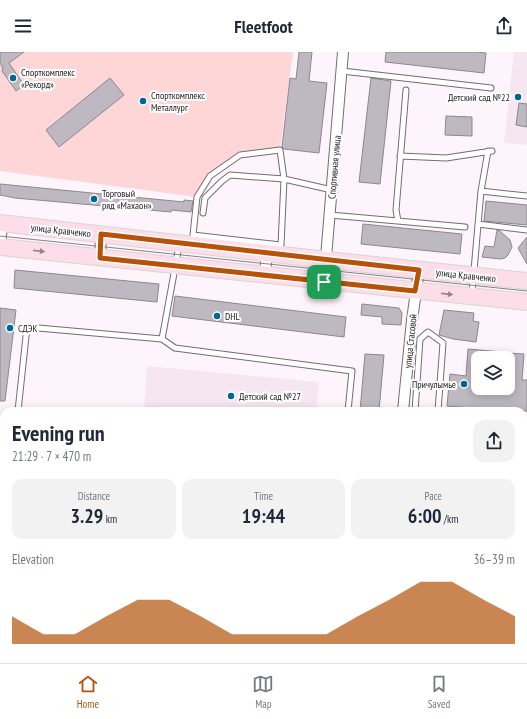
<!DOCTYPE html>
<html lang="en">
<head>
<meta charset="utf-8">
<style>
  body { margin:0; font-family:"PT Sans Narrow",sans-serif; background:#f2f2f3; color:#1f2937; height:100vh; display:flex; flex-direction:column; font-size:15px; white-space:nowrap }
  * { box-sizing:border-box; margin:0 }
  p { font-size:13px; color:#747a83 }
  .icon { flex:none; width:22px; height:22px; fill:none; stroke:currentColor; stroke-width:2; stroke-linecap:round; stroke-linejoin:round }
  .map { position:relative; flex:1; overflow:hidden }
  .details { position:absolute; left:0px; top:355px; width:527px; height:256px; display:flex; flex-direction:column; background:#fff; border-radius:12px 12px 0 0; box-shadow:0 2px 10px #0003 }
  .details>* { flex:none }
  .fabs { position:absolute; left:471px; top:299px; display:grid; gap:8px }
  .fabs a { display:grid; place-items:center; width:44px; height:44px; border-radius:8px; background:#fff; box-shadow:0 2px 10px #0003; font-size:20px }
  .pin { position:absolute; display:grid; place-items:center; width:34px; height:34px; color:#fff; margin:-17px; border-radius:8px; box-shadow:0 2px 6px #0006 }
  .round { display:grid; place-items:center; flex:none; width:42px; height:42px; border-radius:12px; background:#f2f2f3 }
  .summary { display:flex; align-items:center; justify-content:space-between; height:68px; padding:0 12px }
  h1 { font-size:22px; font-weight:700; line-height:30px }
  .figures { display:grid; grid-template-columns:repeat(3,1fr); gap:6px; height:68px; padding:4px 12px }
  .figures div { display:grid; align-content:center; border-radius:10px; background:#f2f2f3; text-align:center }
  .figures b { font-size:20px; font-weight:700 }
  .figures small { font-size:11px; font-weight:400 }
  .figures p { font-size:11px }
  .chart { height:112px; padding:8px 12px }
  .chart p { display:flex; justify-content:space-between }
  .chart svg { width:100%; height:72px; margin-top:4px; fill:#b45309; opacity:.7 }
  header { display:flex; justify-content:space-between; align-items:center; height:52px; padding:0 12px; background:#fff; font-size:18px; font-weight:700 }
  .tab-bar { display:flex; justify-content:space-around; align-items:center; height:56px; border-top:1px solid #e0e1e3; background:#fff; font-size:11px; color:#747a83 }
  .tab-bar a { display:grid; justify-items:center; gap:2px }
  .tab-bar .on { color:#b45309 }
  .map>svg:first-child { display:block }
  .built { fill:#f6e6f1 }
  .green { fill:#fed6d7 }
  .building { fill:#beb8c1; stroke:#8d878f }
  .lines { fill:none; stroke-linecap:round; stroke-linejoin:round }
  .service-casing { stroke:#746c72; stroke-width:7 }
  .minor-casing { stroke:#746c72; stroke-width:12 }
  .primary-casing { stroke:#d6d6d6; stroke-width:18 }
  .service { stroke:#fff; stroke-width:5 }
  .minor { stroke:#fff; stroke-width:10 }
  .primary { stroke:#fcdde8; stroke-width:16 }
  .tram { stroke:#888186; stroke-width:1 }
  .oneway { fill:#98858c }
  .route-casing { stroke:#fff; stroke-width:8 }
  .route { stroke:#b45309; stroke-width:5 }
  .poi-dot { fill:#006694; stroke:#fff; stroke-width:1.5 }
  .labels { text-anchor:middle; stroke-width:4; stroke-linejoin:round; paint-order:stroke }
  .poi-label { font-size:10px; fill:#1d1a1c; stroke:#fff; text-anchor:start }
  .street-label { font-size:10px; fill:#1d1a1c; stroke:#fff }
</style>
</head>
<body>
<header><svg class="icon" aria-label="menu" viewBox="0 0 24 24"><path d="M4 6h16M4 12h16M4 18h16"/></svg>Fleetfoot<svg class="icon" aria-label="share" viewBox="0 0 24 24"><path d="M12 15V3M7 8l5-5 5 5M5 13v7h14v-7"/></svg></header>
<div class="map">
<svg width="527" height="611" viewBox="0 0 527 611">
  <rect width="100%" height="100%" fill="#fef4fb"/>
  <!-- built -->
  <path class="built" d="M514,0H527V93L504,91Z
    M147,314L319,330L316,359H144Z
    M201,607H364V611H200Z"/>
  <!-- green -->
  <path class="green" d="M0,0H293L280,98L240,103L210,124L197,145L0,119Z
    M523,502H527V611H393V607H523Z"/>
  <!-- building -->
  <path class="building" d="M0,0H24L9,11L24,33L16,39L2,19L3,16L0,11Z
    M299,0H312L309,29L327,31L319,101L284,97L282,95L290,26L296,27Z
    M386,0H476L486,1L484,21L385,10Z
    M110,26L124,43L59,95L46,78Z
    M371,26L391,29L380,132L359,130Z
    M519,51L527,52V75L516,73Z
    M446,64L472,65V84L445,83Z
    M0,132L184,150V148L193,149L191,160L171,158V160L15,146L0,143Z
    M486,149L527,153V173L484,169Z
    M363,172L462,182L460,202L361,192Z
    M497,178L500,179L510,188L512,195L508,203L505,206L500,207L482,205L485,194L494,195Z
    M527,185V212L518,196Z
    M15,218L159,232L157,250L14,236Z
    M175,244L346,265L344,285L172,264Z
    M362,252L399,256L402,261L401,273L382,272V265L361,263Z
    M0,256L16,258L5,349H0Z
    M444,258L474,261L473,269L479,270L476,290L453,287L439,283Z
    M468,297L502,300V306H478V336H508V301L524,302L522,328H527V359H506L447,354L450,322L466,324Z
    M365,302L384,303L379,359H360Z"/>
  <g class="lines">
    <!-- service casing -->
    <g class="service-casing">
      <path id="service" d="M342,19L491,36
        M280,98L284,127L281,193L193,183L197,145L210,124L240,103Z
        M400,104L446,106L492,99
        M481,139L488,99
        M203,161L205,146L222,129L230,123L284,127L332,138
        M330,163L465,175
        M398,169L396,158L406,38
        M478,172L527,178
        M179,194L162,287L175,296L352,319L348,359
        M472,241L481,139L527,144
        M18,359L27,275L162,287
        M415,359L420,287L428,280L443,291L438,359
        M523,388H527
        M0,459L4,460
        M0,540H4
        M0,605L4,606
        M17,607L59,611
        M68,611L69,607
        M165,611V607"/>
    </g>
    <!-- minor casing -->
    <g class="minor-casing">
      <path id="minor" d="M0,195L2,172
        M100,206L101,182
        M265,223L267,201
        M324,230L343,0
        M403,359L412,268L419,218
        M378,611V607"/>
    </g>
    <!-- primary casing -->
    <g class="primary-casing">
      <path id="primary" d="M0,171L327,208L527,229
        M0,195L527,250"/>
    </g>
    <!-- service -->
    <use href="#service" class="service"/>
    <!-- minor -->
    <use href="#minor" class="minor"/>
    <!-- primary -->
    <use href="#primary" class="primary"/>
    <!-- tram -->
    <path class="tram" d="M0,184L527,239"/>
  </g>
  <!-- one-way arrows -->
  <defs><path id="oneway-solid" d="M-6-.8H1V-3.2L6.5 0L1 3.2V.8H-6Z"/></defs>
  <g class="oneway">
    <use href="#oneway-solid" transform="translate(39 199) rotate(6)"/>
    <use href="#oneway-solid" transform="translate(447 242) rotate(6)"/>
  </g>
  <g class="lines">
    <!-- route casing -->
    <g class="route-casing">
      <path id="route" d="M101,182L419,218L415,239L100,206Z"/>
    </g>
    <!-- route -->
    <use href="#route" class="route"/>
  </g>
  <!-- markers -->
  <g class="poi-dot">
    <circle cx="13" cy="26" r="4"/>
    <circle cx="518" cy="45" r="4"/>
    <circle cx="143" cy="49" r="4"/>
    <circle cx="94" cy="147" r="4"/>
    <circle cx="217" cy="264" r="4"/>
    <circle cx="10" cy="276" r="4"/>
    <circle cx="464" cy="332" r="4"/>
    <circle cx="231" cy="344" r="4"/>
  </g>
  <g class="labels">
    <!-- poi labels -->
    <g class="poi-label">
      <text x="21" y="24">Спорткомплекс<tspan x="21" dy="12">«Рекорд»</tspan></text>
      <text x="151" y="47">Спорткомплекс<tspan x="151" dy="12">Металлург</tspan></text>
      <text x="510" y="49" text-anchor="end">Детский сад №22</text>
      <text x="102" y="145">Торговый<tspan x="102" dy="12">ряд «Махаон»</tspan></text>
      <text x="225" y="268">DHL</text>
      <text x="18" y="280">СДЭК</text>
      <text x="456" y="336" text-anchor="end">Причулымье</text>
      <text x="239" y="348">Детский сад №27</text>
    </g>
    <!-- street labels -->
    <g class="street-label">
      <text transform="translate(334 115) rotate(-85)" y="4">Спортивная улица</text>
      <text transform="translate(61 178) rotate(6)" y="4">улица Кравченко</text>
      <text transform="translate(466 223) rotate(6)" y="4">улица Кравченко</text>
      <text transform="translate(410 289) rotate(-84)" y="4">улица Стасовой</text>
    </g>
  </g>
</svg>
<div class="fabs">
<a><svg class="icon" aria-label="layers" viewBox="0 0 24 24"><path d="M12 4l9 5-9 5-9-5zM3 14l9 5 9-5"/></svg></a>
</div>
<div class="pin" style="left:324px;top:230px;background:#1e9e55"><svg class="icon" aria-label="arrive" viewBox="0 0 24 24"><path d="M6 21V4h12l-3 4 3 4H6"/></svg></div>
<section class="details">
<div class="summary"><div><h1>Evening run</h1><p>21:29 · 7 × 470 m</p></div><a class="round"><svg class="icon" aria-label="share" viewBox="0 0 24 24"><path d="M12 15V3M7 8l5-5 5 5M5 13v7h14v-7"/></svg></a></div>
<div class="figures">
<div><p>Distance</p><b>3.29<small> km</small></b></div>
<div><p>Time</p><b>19:44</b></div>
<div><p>Pace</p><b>6:00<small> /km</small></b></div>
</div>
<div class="chart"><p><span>Elevation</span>36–39 m</p>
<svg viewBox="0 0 160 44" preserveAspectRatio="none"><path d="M0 44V27L10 38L20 38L30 27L40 17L50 17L60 27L70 38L80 38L90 38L100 38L110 27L120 17L130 6L140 6L150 17L160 27V44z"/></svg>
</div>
</section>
</div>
<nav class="tab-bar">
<a class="on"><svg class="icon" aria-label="home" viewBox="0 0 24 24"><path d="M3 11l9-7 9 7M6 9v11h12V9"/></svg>Home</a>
<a><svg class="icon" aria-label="map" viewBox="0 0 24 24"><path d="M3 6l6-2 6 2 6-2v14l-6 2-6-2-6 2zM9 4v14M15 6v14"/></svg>Map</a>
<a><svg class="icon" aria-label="saved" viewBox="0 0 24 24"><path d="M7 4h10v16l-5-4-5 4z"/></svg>Saved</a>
</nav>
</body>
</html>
